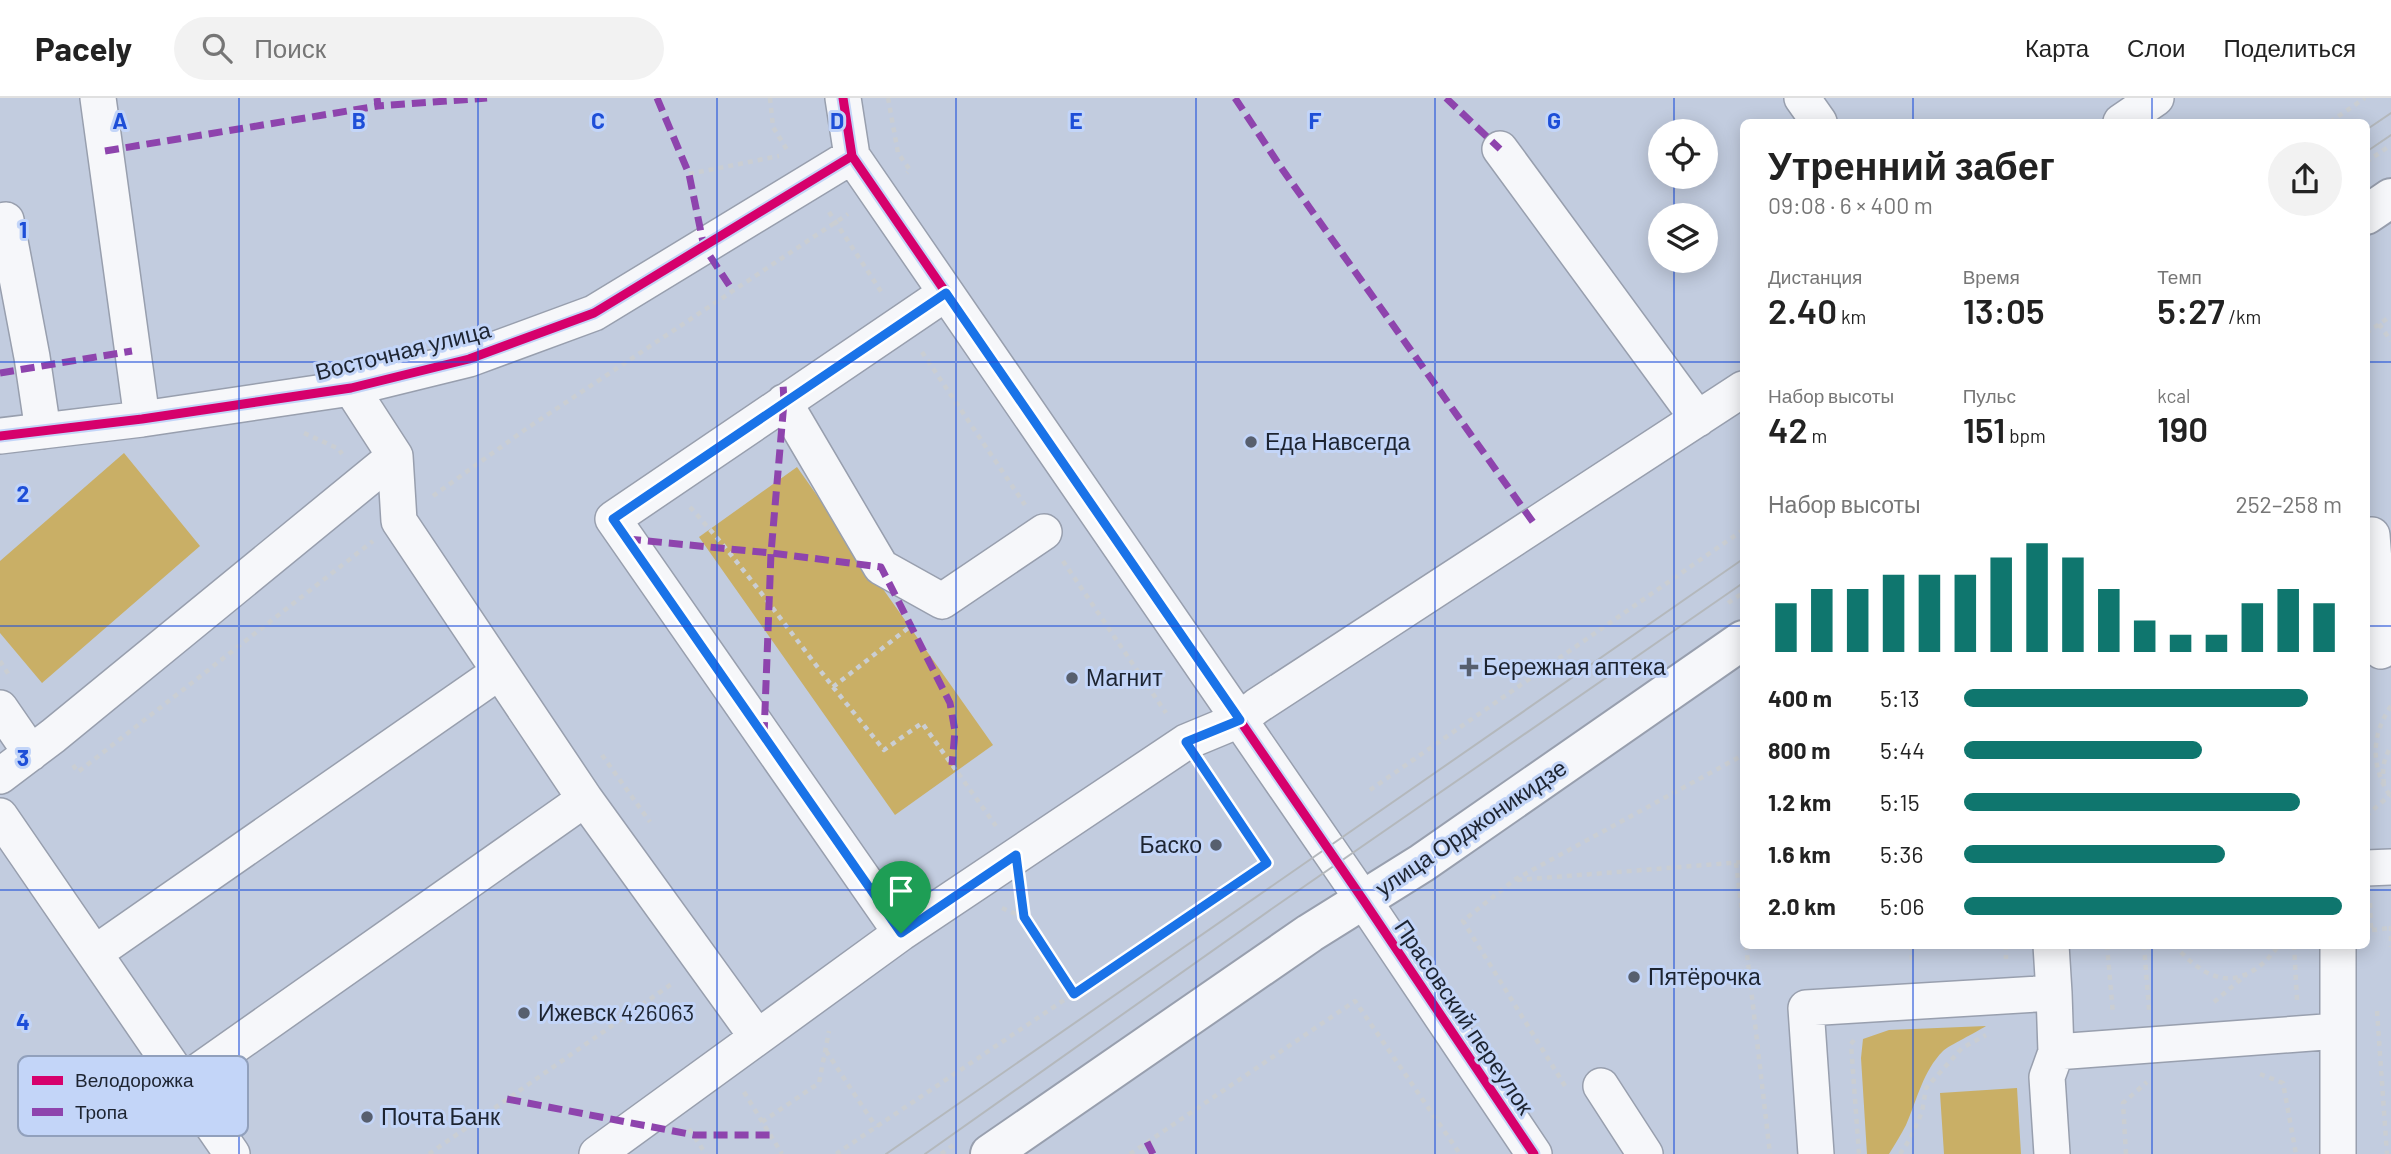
<!DOCTYPE html>
<html lang="ru">
<head>
<meta charset="utf-8">
<style>
  body { margin:0; font-family:Barlow,sans-serif; background:#f2f2f2; color:#222; height:100vh; display:flex; flex-direction:column; font-size:26px; white-space:nowrap }
  * { box-sizing:border-box; margin:0 }
  p { font-size:23px; color:#767676 }
  .icon { flex:none; width:38px; height:38px; fill:none; stroke:currentColor; stroke-width:2; stroke-linecap:round; stroke-linejoin:round }
  .map { position:relative; flex:1; overflow:hidden }
  .panel { position:absolute; left:1740px; top:21px; width:630px; height:830px; display:flex; flex-direction:column; background:#fff; border-radius:10px; box-shadow:0 4px 18px #0003 }
  .panel>* { flex:none }
  .tools { position:absolute; left:1648px; top:21px; display:grid; gap:14px }
  .tools a { display:grid; place-items:center; width:70px; height:70px; border-radius:50%; background:#fff; box-shadow:0 4px 18px #0003; font-size:35px }
  .pin { position:absolute; display:grid; place-items:center; width:60px; height:60px; color:#fff; margin:-72px -30px; border-radius:50% 50% 50% 0; rotate:-45deg; box-shadow:0 0 7px #0007 }
  .pin .icon { rotate:45deg }
  .round { display:grid; place-items:center; flex:none; width:74px; height:74px; border-radius:37px; background:#f2f2f2 }
  .head { display:flex; align-items:center; justify-content:space-between; height:119px; padding:0 28px }
  h1 { font-size:38px; font-weight:600; line-height:52px }
  .metrics { display:grid; grid-template-columns:repeat(3,1fr); gap:10px; height:119px; padding:7px 28px }
  .metrics div { display:grid; align-content:center }
  .metrics b { font-size:35px; font-weight:600 }
  .metrics small { font-size:19px; font-weight:400 }
  .metrics p { font-size:19px }
  .chart { height:196px; padding:14px 28px }
  .chart p { display:flex; justify-content:space-between }
  .chart svg { width:100%; height:126px; margin-top:7px; stroke:#0f766e; stroke-width:6 }
  ul { padding:0 28px; list-style:none; font-size:23px }
  li { display:grid; grid-template-columns:112px 84px 1fr; align-items:center; height:52px }
  li i { height:18px; border-radius:9px; background:#0f766e }
  header { display:flex; align-items:center; gap:42px; box-sizing:border-box; height:98px; padding:0 35px; background:#fff; border-bottom:2px solid #e0e0e0 }
  header strong { font-size:33px }
  nav { display:flex; gap:38px; margin-inline-start:auto; font-size:24px }
  .search { width:490px; height:63px; background:#f2f2f2; display:flex; align-items:center; gap:18px; box-sizing:border-box; padding:0 24px; border-radius:38px; color:#767676; font-size:26px }
  .map>svg:first-child { display:block }
  .green { fill:#c9af66 }
  .lines { fill:none; stroke-linecap:round; stroke-linejoin:round }
  .minor-casing { stroke:#989fae; stroke-width:38 }
  .major-casing { stroke:#989fae; stroke-width:42 }
  .path { stroke:#caced3; stroke-width:4.5; stroke-dasharray:5 5; stroke-linecap:butt }
  .minor { stroke:#f6f7fa; stroke-width:35 }
  .major { stroke:#f6f7fa; stroke-width:38 }
  .tram { stroke:#b4b8bc; stroke-width:2 }
  .quiet { stroke:#8e44ad; stroke-width:7; stroke-dasharray:14 7; stroke-linecap:butt }
  .cycleway-casing { stroke:#c3d5f8; stroke-width:13 }
  .cycleway { stroke:#d6006c; stroke-width:9 }
  .route-casing { stroke:#fff; stroke-width:14 }
  .route { stroke:#1a73e8; stroke-width:9 }
  .grid { fill:none; stroke:#1d4ed8; stroke-width:2; stroke-opacity:0.55 }
  .poi-dot { fill:#575f6e; stroke:#c3d5f8; stroke-width:2.5 }
  .labels { text-anchor:middle; stroke-width:6; stroke-linejoin:round; paint-order:stroke }
  .street-label { font-size:23px; fill:#1d2431; stroke:#c3d5f8 }
  .poi-label { font-size:23px; fill:#1d2431; stroke:#c3d5f8; text-anchor:start }
  .key { fill:#c3d5f8; stroke:#91a0bc; stroke-width:2 }
  .key-label { font-size:19px; fill:#1d2431 }
  .grid-label { font-size:23px; text-anchor:middle; font-weight:bold; fill:#1d4ed8; stroke:#c3d5f8; stroke-width:6; stroke-linejoin:round; paint-order:stroke }
</style>
</head>
<body>
<header>
<strong>Pacely</strong>
<div class="search"><svg class="icon" aria-label="search" viewBox="0 0 24 24"><circle cx="10" cy="10" r="6"/><path d="M15 15l6 6"/></svg>Поиск</div>
<nav><a>Карта</a><a>Слои</a><a>Поделиться</a></nav>
</header>
<div class="map">
<svg width="2391" height="1056" viewBox="0 0 2391 1056">
  <rect width="100%" height="100%" fill="#c2ccdf"/>
  <!-- green -->
  <path class="green" d="M124,355L200,448L42,585L0,535V463Z
    M797,369L993,647L895,717L699,439Z
    M1986,928C1977,934 1948,948 1943,953C1923,973 1917,1002 1906,1027C1901,1037 1895,1046 1889,1056H1867L1861,960L1863,941L1889,932Z
    M2017,990L2021,1056H1944L1940,995Z"/>
  <g class="lines">
    <!-- minor casing -->
    <g class="minor-casing">
      <path id="minor" d="M98,0L142,321
        M843,0L852,58L1364,803L1534,1056
        M1802,0L1819,24
        M2121,24L2156,0
        M1500,51L1698,321
        M0,123L6,122L32,259L43,333
        M351,290L395,358L399,423L585,701L757,939
        M784,304L881,469L942,503L1044,434
        M0,338L142,321L351,290L469,261L594,215L852,58
        M2372,437L2381,553
        M0,610L31,655
        M0,678L53,638L395,358
        M0,718L232,1056
        M2366,770L2391,769
        M901,835L613,421L946,195
        M95,855L499,574
        M2056,954L2338,933
        M183,984L585,701
        M1601,988L1645,1056
        M597,1056L901,835L1186,644L1239,622L1257,608L1743,291
        M1816,1056L1806,910L2054,895L2051,847
        M2052,1056L2047,979L2056,954L2054,895
        M2338,1056V847"/>
    </g>
    <!-- major casing -->
    <g class="major-casing">
      <path id="major" d="M2366,117L2391,100
        M990,1056L1310,835L1422,765L1743,542"/>
    </g>
    <!-- path -->
    <path class="path" d="M770,0L773,29L789,55
      M888,0L898,55L910,72L907,75
      M2330,24L2365,0
      M2366,64L2391,47
      M689,76L779,58
      M829,114L882,195
      M2379,226L2391,243
      M2366,235L2391,218
      M922,254L1025,407
      M304,335L339,351L342,356
      M433,398L526,331L848,116
      M690,409C742,466 786,529 833,589L912,527
      M1063,463L1166,615
      M1728,505L1743,495
      M0,563L9,577
      M833,589L884,652L922,625L996,728
      M2391,608C2371,637 2370,669 2391,699
      M602,657L650,724
      M73,667L78,674L373,443
      M2384,686C2382,672 2383,661 2391,649
      M1370,692L1743,432
      M2366,718L2390,697
      M1736,765L1743,821
      M1517,782L1743,764
      M1021,796L1024,819L1074,896
      M2370,805L2371,831
      M1002,810L1023,819
      M2391,828V849
      M2372,832L2390,830
      M1746,847L1770,1056
      M1911,847L1912,867
      M2006,847V861
      M2107,847L2113,916
      M2144,847L2149,912
      M2174,847C2199,874 2226,895 2261,867C2268,862 2273,853 2280,847
      M2294,847L2297,902
      M2214,904L2246,877
      M2377,913L2387,1056
      M1854,942L1851,946L1859,1056
      M826,953L876,1029
      M2260,976L2283,985L2296,1056
      M1565,988L1463,823L1514,782L1743,657
      M744,994L782,1056
      M762,1024L819,985L829,933
      M689,1031L706,1056
      M429,1056L673,885
      M836,1056L1267,765L1206,675
      M941,1056L955,1046
      M1130,1056L1355,903L1460,1056
      M1900,1056L1910,1041L1922,1014L1926,990L1962,950L1986,937
      M2126,1056L2123,1005L2147,984"/>
    <!-- minor -->
    <use href="#minor" class="minor"/>
    <!-- major -->
    <use href="#major" class="major"/>
    <!-- tram -->
    <path class="tram" d="M2366,32L2391,15
      M2366,54L2391,37
      M886,1056L1743,461
      M925,1056L1273,810L1743,485"/>
    <!-- quiet -->
    <path class="quiet" d="M377,0L378,8L487,0
      M657,0L689,76L704,149L733,193
      M1235,0L1280,68L1535,427
      M1446,0L1500,51
      M105,53L378,8
      M0,275L132,253
      M627,441L771,455L881,469L950,605L955,633L952,667
      M764,638L771,455L784,304L783,285
      M507,1001L694,1037H771
      M1147,1044L1153,1056"/>
    <!-- cycleway casing -->
    <g class="cycleway-casing">
      <path id="cycleway" d="M843,0L852,58L1364,803L1534,1056
        M0,338L142,321L351,290L469,261L594,215L852,58"/>
    </g>
    <!-- cycleway -->
    <use href="#cycleway" class="cycleway"/>
  </g>
  <g class="lines">
    <!-- route casing -->
    <g class="route-casing">
      <path id="route" d="M946,195L1240,622L1186,644L1267,765L1074,896L1024,819L1016,757L901,835L613,421Z"/>
    </g>
    <!-- route -->
    <use href="#route" class="route"/>
  </g>
  <!-- grid -->
  <path class="grid" d="M239,0V1056M478,0V1056M717,0V1056M956,0V1056M1196,0V1056M1435,0V1056M1674,0V33M1913,0V24M2152,0V24M1674,79V117M1674,163V1056M0,264H1743M2366,264H2391M0,528H1743M2366,528H2391M0,792H1743M2366,792H2391M1913,847V1056M2152,847V1056"/>
  <!-- markers -->
  <g class="poi-dot">
    <circle cx="1251" cy="344" r="7"/>
    <path d="M1465.5 558.5h7v7h7v7h-7v7h-7v-7h-7v-7h7z"/>
    <circle cx="1072" cy="580" r="7"/>
    <circle cx="1216" cy="747" r="7"/>
    <circle cx="1634" cy="879" r="7"/>
    <circle cx="524" cy="915" r="7"/>
    <circle cx="367" cy="1019" r="7"/>
  </g>
  <g class="labels">
    <!-- street labels -->
    <g class="street-label">
      <text transform="translate(403 253) rotate(-14)" y="8">Восточная улица</text>
      <text transform="translate(1471 730) rotate(-34)" y="8">улица Орджоникидзе</text>
      <text transform="translate(1464 919) rotate(56)" y="8">Прасовский переулок</text>
    </g>
    <!-- poi labels -->
    <g class="poi-label">
      <text x="1265" y="352">Еда Навсегда</text>
      <text x="1483" y="577">Бережная аптека</text>
      <text x="1086" y="588">Магнит</text>
      <text x="1202" y="755" text-anchor="end">Баско</text>
      <text x="1648" y="887">Пятёрочка</text>
      <text x="538" y="923">Ижевск 426063</text>
      <text x="381" y="1027">Почта Банк</text>
    </g>
  </g>
  <!-- legend -->
  <rect x="18" y="958" width="230" height="80" rx="10" class="key"/>
  <rect x="32" y="978" width="31" height="9" fill="#d6006c"/>
  <rect x="32" y="1010" width="31" height="8" fill="#8e44ad"/>
  <g class="key-label">
    <text x="75" y="989">Велодорожка</text>
    <text x="75" y="1021">Тропа</text>
  </g>
  <g class="grid-label">
    <text x="120" y="31">A</text>
    <text x="359" y="31">B</text>
    <text x="598" y="31">C</text>
    <text x="837" y="31">D</text>
    <text x="1076" y="31">E</text>
    <text x="1315" y="31">F</text>
    <text x="1554" y="31">G</text>
    <text x="23" y="140">1</text>
    <text x="23" y="404">2</text>
    <text x="23" y="668">3</text>
    <text x="23" y="932">4</text>
  </g>
</svg>
<div class="tools">
<a><svg class="icon" aria-label="locate" viewBox="0 0 24 24"><circle cx="12" cy="12" r="6"/><path d="M12 2v4M12 18v4M2 12h4M18 12h4"/></svg></a>
<a><svg class="icon" aria-label="layers" viewBox="0 0 24 24"><path d="M12 4l9 5-9 5-9-5zM3 14l9 5 9-5"/></svg></a>
</div>
<div class="pin" style="left:901px;top:835px;background:#1e9e55"><svg class="icon" aria-label="arrive" viewBox="0 0 24 24"><path d="M6 21V4h12l-3 4 3 4H6"/></svg></div>
<section class="panel">
<div class="head"><div><h1>Утренний забег</h1><p>09:08 · 6 × 400 m</p></div><a class="round"><svg class="icon" aria-label="share" viewBox="0 0 24 24"><path d="M12 15V3M7 8l5-5 5 5M5 13v7h14v-7"/></svg></a></div>
<div class="metrics">
<div><p>Дистанция</p><b>2.40<small> km</small></b></div>
<div><p>Время</p><b>13:05</b></div>
<div><p>Темп</p><b>5:27<small> /km</small></b></div>
</div>
<div class="metrics">
<div><p>Набор высоты</p><b>42<small> m</small></b></div>
<div><p>Пульс</p><b>151<small> bpm</small></b></div>
<div><p>kcal</p><b>190</b></div>
</div>
<div class="chart"><p><span>Набор высоты</span>252–258 m</p>
<svg viewBox="0 0 160 44" preserveAspectRatio="none"><path d="M5 44V27M15 44V22M25 44V22M35 44V17M45 44V17M55 44V17M65 44V11M75 44V6M85 44V11M95 44V22M105 44V33M115 44V38M125 44V38M135 44V27M145 44V22M155 44V27"/></svg>
</div>
<ul>
<li><b>400 m</b>5:13<i style="width:91%"></i></li>
<li><b>800 m</b>5:44<i style="width:63%"></i></li>
<li><b>1.2 km</b>5:15<i style="width:89%"></i></li>
<li><b>1.6 km</b>5:36<i style="width:69%"></i></li>
<li><b>2.0 km</b>5:06<i style="width:100%"></i></li>
</ul>
</section>
</div>
</body>
</html>
